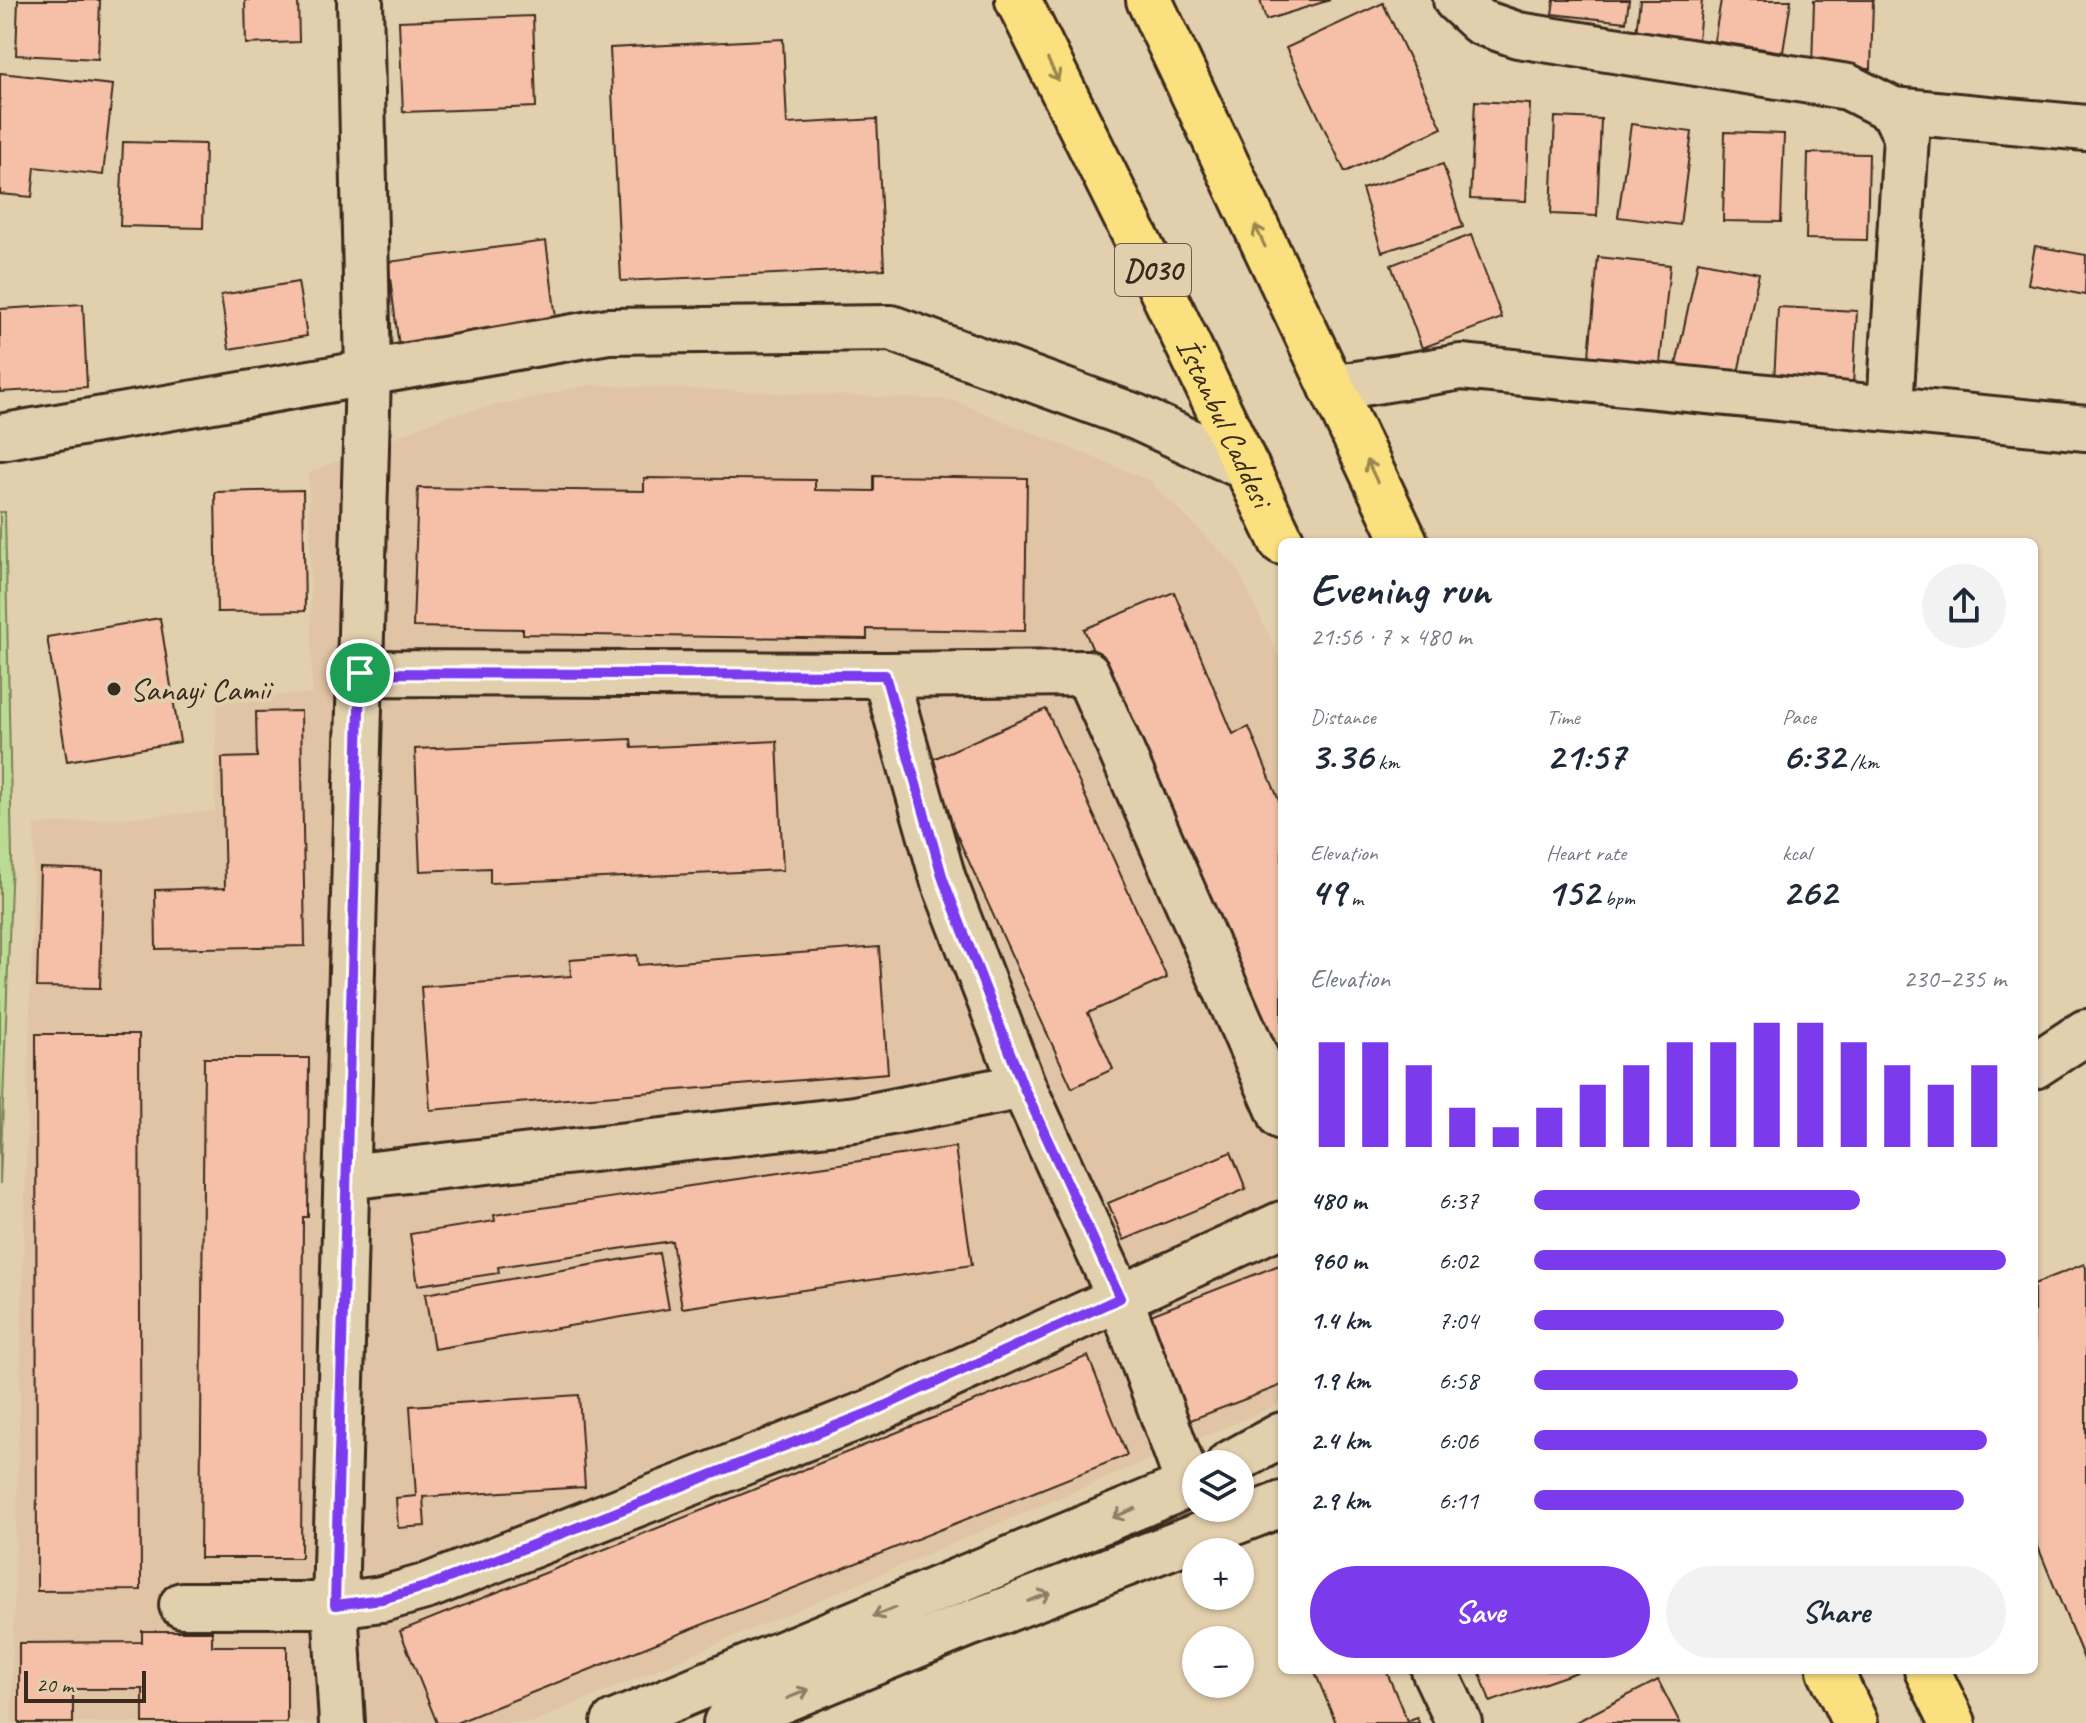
<!DOCTYPE html>
<html lang="en">
<head>
<meta charset="utf-8">
<style>
  body { margin:0; font-family:Caveat,sans-serif; background:#f2f2f3; color:#1f2937; height:100vh; display:flex; flex-direction:column; font-size:30px; white-space:nowrap }
  * { box-sizing:border-box; margin:0 }
  p { font-size:26px; color:#747a83 }
  .icon { flex:none; width:44px; height:44px; fill:none; stroke:currentColor; stroke-width:2; stroke-linecap:round; stroke-linejoin:round }
  .map { position:relative; flex:1; overflow:hidden }
  .drawer { position:absolute; left:1278px; top:538px; width:760px; height:1136px; display:flex; flex-direction:column; background:#fff; border-radius:12px; box-shadow:0 2px 6px #0004 }
  .drawer>* { flex:none }
  .fabs { position:absolute; left:1182px; top:1450px; display:grid; gap:16px }
  .fabs a { display:grid; place-items:center; width:72px; height:72px; border-radius:50%; background:#fff; box-shadow:0 2px 6px #0004; font-size:40px }
  .scale { position:absolute; left:24px; bottom:20px; width:122px; box-sizing:border-box; padding-left:8px; border:4px solid #3b2a1e; border-top:0; font-size:22px; line-height:28px; white-space:nowrap; color:#3b2a1e; -webkit-text-stroke:6px #e2cfad; paint-order:stroke }
  .pin { position:absolute; display:grid; place-items:center; width:68px; height:68px; color:#fff; margin:-34px; border:4px solid #fff; border-radius:50%; box-shadow:0 2px 8px #0007 }
  .round { display:grid; place-items:center; flex:none; width:84px; height:84px; border-radius:42px; background:#f2f2f3 }
  .head { display:flex; align-items:center; justify-content:space-between; height:136px; padding:0 32px }
  h1 { font-size:44px; font-weight:700; line-height:60px }
  .metrics { display:grid; grid-template-columns:repeat(3,1fr); gap:12px; height:136px; padding:8px 32px }
  .metrics div { display:grid; align-content:center }
  .metrics b { font-size:40px; font-weight:700 }
  .metrics small { font-size:22px; font-weight:400 }
  .metrics p { font-size:22px }
  .chart { height:224px; padding:16px 32px }
  .chart p { display:flex; justify-content:space-between }
  .chart svg { width:100%; height:144px; margin-top:8px; stroke:#7c3aed; stroke-width:6 }
  .button { display:flex; gap:16px; margin-top:auto; padding:16px 32px }
  .button a { flex:1; height:92px; border-radius:48px; background:#7c3aed; color:#fff; font-size:32px; font-weight:700; line-height:92px; text-align:center }
  .button a+a { background:#f2f2f3; color:#1f2937 }
  ul { padding:0 32px; list-style:none; font-size:26px }
  li { display:grid; grid-template-columns:128px 96px 1fr; align-items:center; height:60px }
  li i { height:20px; border-radius:10px; background:#7c3aed }
  .map>svg:first-child { display:block }
  .built { fill:#e1c4a5 }
  .green { fill:#bbdb94; stroke:#7b8259; stroke-width:2 }
  .building { fill:#f5c0a7; stroke:#3b2a1e; stroke-width:2 }
  .lines { fill:none; stroke-linecap:round; stroke-linejoin:round }
  .street-casing { stroke:#3b2a1e; stroke-width:50 }
  .secondary-casing { stroke:#3b2a1e; stroke-width:50 }
  .primary-casing { stroke:#3b2a1e; stroke-width:50 }
  .street { stroke:#e2cfad; stroke-width:44 }
  .secondary { stroke:#e2cfad; stroke-width:44 }
  .primary { stroke:#fbe080; stroke-width:44 }
  .oneway { stroke:#9b854f }
  .oneway2 { stroke:#8e7c66 }
  .route-casing { stroke:#fff; stroke-width:16 }
  .route { stroke:#7c3aed; stroke-width:10 }
  .poi-dot { fill:#3b2a1e; stroke:#e2cfad; stroke-width:3 }
  .labels { text-anchor:middle; stroke-width:8; stroke-linejoin:round; paint-order:stroke }
  .shield { fill:#e2cfad; stroke:#6d5c49; stroke-width:2 }
  .shield-label { font-size:30px; font-weight:bold; fill:#3b2a1e }
  .street-label { font-size:32px; fill:#3b2a1e; stroke:#e2cfad }
  .poi-label { font-size:32px; fill:#3b2a1e; stroke:#e2cfad; text-anchor:start }
</style>
</head>
<body>
<div class="map">
<svg width="2086" height="1723" viewBox="0 0 2086 1723">
  <rect width="100%" height="100%" fill="#e2cfad"/>
  <filter id="ink" filterUnits="userSpaceOnUse"><feTurbulence type="fractalNoise" baseFrequency=".0125" numOctaves="2"/><feDisplacementMap in="SourceGraphic" scale="16" xChannelSelector="R" yChannelSelector="G"/><feConvolveMatrix kernelMatrix="1 2 1 2 8 2 1 2 1" color-interpolation-filters="sRGB"/></filter>
  <g filter="url(#ink)">
    <!-- built -->
    <path class="built" d="M590,385L952,400L1149,480L1236,567L1282,663V1403L531,1723H11L35,825L215,811L217,697L312,694L309,473L444,417Z"/>
    <!-- green -->
    <path class="green" d="M0,512H5L12,858L0,1184Z"/>
    <!-- building -->
    <path class="building" d="M18,0H100L98,59L16,55Z
      M245,0H298L299,42L246,44Z
      M1260,0H1330L1266,20Z
      M1554,0H1629L1626,22L1552,14Z
      M1640,0H1702L1698,40L1636,33Z
      M1721,0H1791L1783,52L1714,41Z
      M1814,0H1873L1871,69L1812,67Z
      M1383,3L1442,128L1345,172L1286,48Z
      M533,16L536,107L403,112L399,21Z
      M783,39L787,124L877,119L884,269L621,281L610,48Z
      M0,73L113,85L103,175L35,167L32,197L0,194Z
      M1475,101L1530,104L1526,201L1470,199Z
      M1555,117L1601,119L1597,216L1551,214Z
      M1631,124L1692,132L1680,225L1618,217Z
      M1725,132L1784,134L1781,222L1723,221Z
      M123,142L205,144L203,228L120,226Z
      M1808,153L1869,154L1867,240L1806,239Z
      M1443,164L1463,227L1382,252L1362,189Z
      M1471,235L1502,318L1422,348L1391,265Z
      M546,241L557,326L399,347L388,262Z
      M2035,246L2086,255L2085,295L2028,284Z
      M1598,257L1670,265L1660,364L1589,356Z
      M1698,261L1759,273L1737,378L1676,365Z
      M298,282L307,336L229,349L221,295Z
      M83,304L87,387L0,392V309Z
      M1778,307L1857,311L1853,385L1774,381Z
      M874,476L1027,478L1025,631L867,629V639L523,634V629L413,627L418,488L644,491V478L815,480V490L874,491Z
      M303,490L305,611L217,612L215,492Z
      M1174,592L1233,734L1249,727L1282,808V1106L1084,629Z
      M160,618L180,742L67,761L47,637Z
      M1046,709L1167,978L1088,1013L1113,1069L1072,1088L924,763Z
      M301,711L305,946L156,949L155,890L225,888L222,758L257,757L256,712Z
      M631,739L632,748L777,741L783,870L490,883V868L420,871L415,749Z
      M40,868L103,870L100,988L37,987Z
      M879,947L888,1073L430,1110L421,987L571,976L570,960L637,955L638,965Z
      M36,1034H139L141,1590L37,1591Z
      M204,1058H309L308,1217H303L301,1558H200Z
      M955,1147L972,1265L682,1308L672,1241L498,1267L499,1273L418,1285L410,1234L495,1221L494,1215Z
      M1231,1152L1246,1189L1124,1240L1108,1203Z
      M659,1253L669,1309L434,1349L425,1294Z
      M1282,1264V1385L1188,1421L1148,1316Z
      M2084,1264L2086,1268V1664L2034,1537V1284Z
      M1088,1356L1127,1455L456,1723H437L400,1631Z
      M579,1395L585,1487L423,1497L425,1526L398,1528L396,1498L416,1496L410,1406Z
      M142,1631H212V1646H287V1723H143V1689H73V1723H19V1643L142,1642Z
      M1314,1670H1386L1407,1721L1417,1717L1419,1723H1336Z
      M1479,1670H1583L1490,1702Z
      M1658,1680L1680,1723H1574Z"/>
    <g class="lines">
      <!-- street casing -->
      <g class="street-casing">
        <path id="street" d="M1456,0L1480,22L1518,35L1848,87L1893,110L1906,136L1890,409
          M1893,110L2086,128
          M1332,388L1461,367L2086,428
          M360,673L885,675L1087,673L1282,1117
          M885,675L943,879L1023,1086L1120,1298L1189,1486
          M346,1177L855,1119L1023,1086
          M182,1605H335L382,1599L428,1586L871,1412L1282,1224
          M1434,1670L1459,1723
          M342,1723L335,1605L368,372L360,0"/>
      </g>
      <!-- secondary casing -->
      <g class="secondary-casing">
        <path id="secondary" d="M0,437L608,331L891,328L1136,417L1247,468
          M2034,1066L2086,1032
          M1229,1464L1282,1435
          M614,1723L1196,1482
          M726,1723L966,1625L1282,1504"/>
      </g>
      <!-- primary casing -->
      <g class="primary-casing">
        <g id="primary">
          <path id="s1" d="M1018,0L1158,282L1282,542"/>
          <path d="M1149,0L1405,542"/>
          <path d="M1830,1670L1855,1723"/>
          <path d="M1927,1670L1953,1723"/>
        </g>
      </g>
      <!-- street -->
      <use href="#street" class="street"/>
      <!-- secondary -->
      <use href="#secondary" class="secondary"/>
      <!-- primary -->
      <use href="#primary" class="primary"/>
    </g>
    <!-- one-way arrows -->
    <defs><path id="oneway-shaft" d="M-6 0H5M1.5-3L5.5 0L1.5 3" fill="none" stroke-width="1.6" stroke-linecap="round" stroke-linejoin="round" transform="scale(2)"/></defs>
    <g class="oneway">
      <use href="#oneway-shaft" transform="translate(1053 70) rotate(64)"/>
      <use href="#oneway-shaft" transform="translate(1260 236) rotate(-115)"/>
      <use href="#oneway-shaft" transform="translate(1372 471) rotate(-115)"/>
    </g>
    <g class="oneway2">
      <use href="#oneway-shaft" transform="translate(1124 1513) rotate(158)"/>
      <use href="#oneway-shaft" transform="translate(1039 1597) rotate(-21)"/>
      <use href="#oneway-shaft" transform="translate(884 1612) rotate(158)"/>
      <use href="#oneway-shaft" transform="translate(798 1694) rotate(-22)"/>
    </g>
  </g>
  <g class="lines" filter="url(#ink)">
    <!-- route casing -->
    <g class="route-casing">
      <path id="route" d="M360,673L885,675L943,879L1023,1086L1120,1298L871,1412L428,1586L382,1599L335,1605Z"/>
    </g>
    <!-- route -->
    <use href="#route" class="route"/>
  </g>
  <!-- markers -->
  <circle class="poi-dot" cx="114" cy="689" r="8"/>
  <g class="labels">
    <!-- shield labels -->
    <rect class="shield" x="1115" y="244" width="76" height="52" rx="6"/>
    <g class="shield-label">
      <text x="1153" y="280">D030</text>
    </g>
    <!-- street labels -->
    <g class="street-label">
      <text dy="11" stroke="none"><textPath href="#s1" startOffset="470">İstanbul Caddesi</textPath></text>
    </g>
    <!-- poi labels -->
    <g class="poi-label">
      <text x="130" y="700">Sanayi Camii</text>
    </g>
  </g>
</svg>
<div class="fabs">
<a><svg class="icon" aria-label="layers" viewBox="0 0 24 24"><path d="M12 4l9 5-9 5-9-5zM3 14l9 5 9-5"/></svg></a>
<a>+</a>
<a>−</a>
</div>
<div class="scale">20 m</div>
<div class="pin" style="left:360px;top:673px;background:#1e9e55"><svg class="icon" aria-label="arrive" viewBox="0 0 24 24"><path d="M6 21V4h12l-3 4 3 4H6"/></svg></div>
<section class="drawer">
<div class="head"><div><h1>Evening run</h1><p>21:56 · 7 × 480 m</p></div><a class="round"><svg class="icon" aria-label="share" viewBox="0 0 24 24"><path d="M12 15V3M7 8l5-5 5 5M5 13v7h14v-7"/></svg></a></div>
<div class="metrics">
<div><p>Distance</p><b>3.36<small> km</small></b></div>
<div><p>Time</p><b>21:57</b></div>
<div><p>Pace</p><b>6:32<small> /km</small></b></div>
</div>
<div class="metrics">
<div><p>Elevation</p><b>49<small> m</small></b></div>
<div><p>Heart rate</p><b>152<small> bpm</small></b></div>
<div><p>kcal</p><b>262</b></div>
</div>
<div class="chart"><p><span>Elevation</span>230–235 m</p>
<svg viewBox="0 0 160 44" preserveAspectRatio="none"><path d="M5 44V12M15 44V12M25 44V19M35 44V32M45 44V38M55 44V32M65 44V25M75 44V19M85 44V12M95 44V12M105 44V6M115 44V6M125 44V12M135 44V19M145 44V25M155 44V19"/></svg>
</div>
<ul>
<li><b>480 m</b>6:37<i style="width:69%"></i></li>
<li><b>960 m</b>6:02<i style="width:100%"></i></li>
<li><b>1.4 km</b>7:04<i style="width:53%"></i></li>
<li><b>1.9 km</b>6:58<i style="width:56%"></i></li>
<li><b>2.4 km</b>6:06<i style="width:96%"></i></li>
<li><b>2.9 km</b>6:11<i style="width:91%"></i></li>
</ul>
<div class="button"><a>Save</a><a>Share</a></div>
</section>
</div>
</body>
</html>
